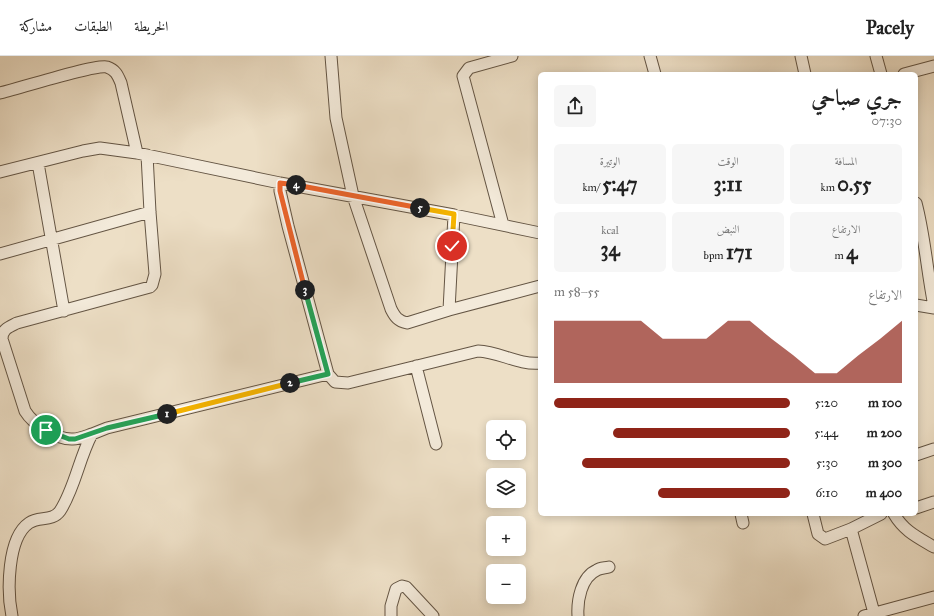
<!DOCTYPE html>
<html lang="ar">
<head>
<meta charset="utf-8">
<style>
  body { margin:0; font-family:"IM FELL Great Primer",Amiri,serif; background:#f6f6f6; color:#222; direction:rtl; height:100vh; display:flex; flex-direction:column; font-size:15px; white-space:nowrap }
  * { box-sizing:border-box; margin:0 }
  p { font-size:13px; color:#767676 }
  .icon { flex:none; width:22px; height:22px; fill:none; stroke:currentColor; stroke-width:2; stroke-linecap:round; stroke-linejoin:round }
  .map { position:relative; flex:1; overflow:hidden; direction:ltr }
  .sheet { position:absolute; left:538px; top:16px; width:380px; height:444px; display:flex; flex-direction:column; background:#fff; border-radius:6px; box-shadow:0 2px 10px #0003; direction:rtl }
  .sheet>* { flex:none }
  .controls { position:absolute; left:486px; top:364px; display:grid; gap:8px }
  .controls a { display:grid; place-items:center; width:40px; height:40px; border-radius:6px; background:#fff; box-shadow:0 2px 10px #0003; font-size:20px }
  .pin { position:absolute; display:grid; place-items:center; width:34px; height:34px; color:#fff; margin:-17px; border:2px solid #fff; border-radius:50%; box-shadow:0 1px 4px #0007 }
  .km { position:absolute; width:20px; height:20px; margin:-10px; border-radius:50%; background:#222; color:#fff; font-size:11px; line-height:20px; text-align:center }
  .round { display:grid; place-items:center; flex:none; width:42px; height:42px; border-radius:6px; background:#f6f6f6 }
  .summary { display:flex; align-items:center; justify-content:space-between; height:68px; padding:0 16px }
  h1 { font-size:22px; font-weight:700; line-height:30px }
  .figures { display:grid; grid-template-columns:repeat(3,1fr); gap:6px; height:68px; padding:4px 16px }
  .figures div { display:grid; align-content:center; border-radius:6px; background:#f6f6f6; text-align:center }
  .figures b { font-size:20px; font-weight:700 }
  .figures small { font-size:11px; font-weight:400 }
  .figures p { font-size:11px }
  .chart { height:112px; padding:8px 16px }
  .chart p { display:flex; justify-content:space-between }
  .chart svg { width:100%; height:72px; margin-top:4px; fill:#8f2418; opacity:.7 }
  ul { padding:0 16px; list-style:none; font-size:13px }
  li { display:grid; grid-template-columns:64px 48px 1fr; align-items:center; height:30px }
  li i { height:10px; border-radius:5px; background:#8f2418 }
  header { display:flex; align-items:center; gap:24px; box-sizing:border-box; height:56px; padding:0 20px; background:#fff; border-bottom:1px solid #e0e0e0 }
  header strong { font-size:19px }
  nav { display:flex; gap:22px; margin-inline-start:auto; font-size:14px }
  .map>svg:first-child { display:block }
  .lines { fill:none; stroke-linecap:round; stroke-linejoin:round }
  .minor-casing { stroke:#645544; stroke-width:13 }
  .minor { stroke:#f3eada; stroke-width:11 }
  .split-1-casing { stroke:#fff; stroke-width:8 }
  .split-2-casing { stroke:#fff; stroke-width:8 }
  .split-3-casing { stroke:#fff; stroke-width:8 }
  .split-4-casing { stroke:#fff; stroke-width:8 }
  .split-5-casing { stroke:#fff; stroke-width:8 }
  .split-6-casing { stroke:#fff; stroke-width:8 }
  .split-1 { stroke:#22a559; stroke-width:5 }
  .split-2 { stroke:#f5b400; stroke-width:5 }
  .split-3 { stroke:#22a559; stroke-width:5 }
  .split-4 { stroke:#f0652b; stroke-width:5 }
  .split-5 { stroke:#f0652b; stroke-width:5 }
  .split-6 { stroke:#f5b400; stroke-width:5 }
</style>
</head>
<body>
<header>
<strong>Pacely</strong>
<nav><a>الخريطة</a><a>الطبقات</a><a>مشاركة</a></nav>
</header>
<div class="map">
<svg width="934" height="560" viewBox="0 0 934 560">
  <rect width="100%" height="100%" fill="#eddfc6"/>
  <filter id="stains"><feTurbulence type="fractalNoise" baseFrequency=".005" numOctaves="4"/><feColorMatrix values="0 0 0 0 .2 0 0 0 0 .09 0 0 0 0 .02 0 0 0 .5 -.17"/></filter>
  <radialGradient id="worn" r=".72"><stop offset=".6" stop-color="#630" stop-opacity="0"/><stop offset="1" stop-color="#630" stop-opacity=".3"/></radialGradient>
  <g class="lines">
    <!-- minor casing -->
    <g class="minor-casing">
      <path id="minor" d="M331,0L336,62L353,140L391,253C395,261 398,265 407,267L449,254L540,230
        M650,0L655,18
        M801,0L805,18
        M876,0L881,18
        M904,18L934,10
        M0,37C17,33 95,8 107,11C116,14 118,20 121,27L137,97
        M38,107L64,255
        M0,116L83,95L100,92L137,97L280,127L454,159L540,177
        M280,127V135L288,170L328,318
        M916,147C925,181 927,216 934,250
        M503,169L463,20L469,12L512,0
        M0,198L150,156
        M916,249L934,252
        M449,254L454,159
        M416,310L436,388
        M92,378C86,380 79,383 73,383C57,384 33,368 25,355L2,283C2,273 9,271 17,267L150,231L152,229L155,218L150,156L147,99
        M916,399L934,393
        M916,452L934,446
        M741,458L743,467
        M813,458L818,478L825,483L851,473L881,458
        M894,458C904,475 917,481 934,491
        M851,473L874,557
        M12,560C7,536 7,482 29,467C39,460 52,466 60,455C75,432 79,402 92,378L107,372L328,318L335,326L348,327L478,295C500,296 518,309 540,307
        M391,560V550L396,533L402,530L406,531L433,560
        M578,560C577,545 581,521 597,514C600,512 605,512 609,511
        M864,560L934,541"/>
    </g>
    <!-- minor -->
    <use href="#minor" class="minor"/>
  </g>
  <g class="lines">
    <!-- split-1 casing -->
    <g class="split-1-casing">
      <path id="split-1" d="M46,374L69,383H75L107,372L167,358"/>
    </g>
    <!-- split-2 casing -->
    <g class="split-2-casing">
      <path id="split-2" d="M167,358L290,327"/>
    </g>
    <!-- split-3 casing -->
    <g class="split-3-casing">
      <path id="split-3" d="M290,327L328,318L305,234"/>
    </g>
    <!-- split-4 casing -->
    <g class="split-4-casing">
      <path id="split-4" d="M296,129L280,127V135L305,234"/>
    </g>
    <!-- split-5 casing -->
    <g class="split-5-casing">
      <path id="split-5" d="M296,129L420,152"/>
    </g>
    <!-- split-6 casing -->
    <g class="split-6-casing">
      <path id="split-6" d="M420,152L454,158L452,190"/>
    </g>
    <!-- split-1 -->
    <use href="#split-1" class="split-1"/>
    <!-- split-2 -->
    <use href="#split-2" class="split-2"/>
    <!-- split-3 -->
    <use href="#split-3" class="split-3"/>
    <!-- split-4 -->
    <use href="#split-4" class="split-4"/>
    <!-- split-5 -->
    <use href="#split-5" class="split-5"/>
    <!-- split-6 -->
    <use href="#split-6" class="split-6"/>
  </g>
  <rect width="100%" height="100%" filter="url(#stains)"/>
  <rect width="100%" height="100%" fill="url(#worn)"/>
</svg>
<div class="controls">
<a><svg class="icon" aria-label="locate" viewBox="0 0 24 24"><circle cx="12" cy="12" r="6"/><path d="M12 2v4M12 18v4M2 12h4M18 12h4"/></svg></a>
<a><svg class="icon" aria-label="layers" viewBox="0 0 24 24"><path d="M12 4l9 5-9 5-9-5zM3 14l9 5 9-5"/></svg></a>
<a>+</a>
<a>−</a>
</div>
<div class="pin" style="left:46px;top:374px;background:#1e9e55"><svg class="icon" aria-label="arrive" viewBox="0 0 24 24"><path d="M6 21V4h12l-3 4 3 4H6"/></svg></div>
<div class="pin" style="left:452px;top:190px;background:#d93025"><svg class="icon" aria-label="check" viewBox="0 0 24 24"><path d="M5 12l5 5 9-10"/></svg></div>
<b class="km" style="left:167px;top:358px">1</b>
<b class="km" style="left:290px;top:327px">2</b>
<b class="km" style="left:305px;top:234px">3</b>
<b class="km" style="left:296px;top:129px">4</b>
<b class="km" style="left:420px;top:152px">5</b>
<section class="sheet">
<div class="summary"><div><h1>جري صباحي</h1><p>07:30</p></div><a class="round"><svg class="icon" aria-label="share" viewBox="0 0 24 24"><path d="M12 15V3M7 8l5-5 5 5M5 13v7h14v-7"/></svg></a></div>
<div class="figures">
<div><p>المسافة</p><b>0.55<small> km</small></b></div>
<div><p>الوقت</p><b>3:11</b></div>
<div><p>الوتيرة</p><b>5:47<small> /km</small></b></div>
</div>
<div class="figures">
<div><p>الارتفاع</p><b>4<small> m</small></b></div>
<div><p>النبض</p><b>171<small> bpm</small></b></div>
<div><p>kcal</p><b>34</b></div>
</div>
<div class="chart"><p><span>الارتفاع</span>55–58 m</p>
<svg viewBox="0 0 160 44" preserveAspectRatio="none"><path d="M0 44V6L10 6L20 6L30 6L40 6L50 17L60 17L70 17L80 6L90 6L100 17L110 27L120 38L130 38L140 27L150 17L160 6V44z"/></svg>
</div>
<ul>
<li><b>100 m</b>5:20<i style="width:100%"></i></li>
<li><b>200 m</b>5:44<i style="width:75%"></i></li>
<li><b>300 m</b>5:30<i style="width:88%"></i></li>
<li><b>400 m</b>6:10<i style="width:56%"></i></li>
</ul>
</section>
</div>
</body>
</html>
